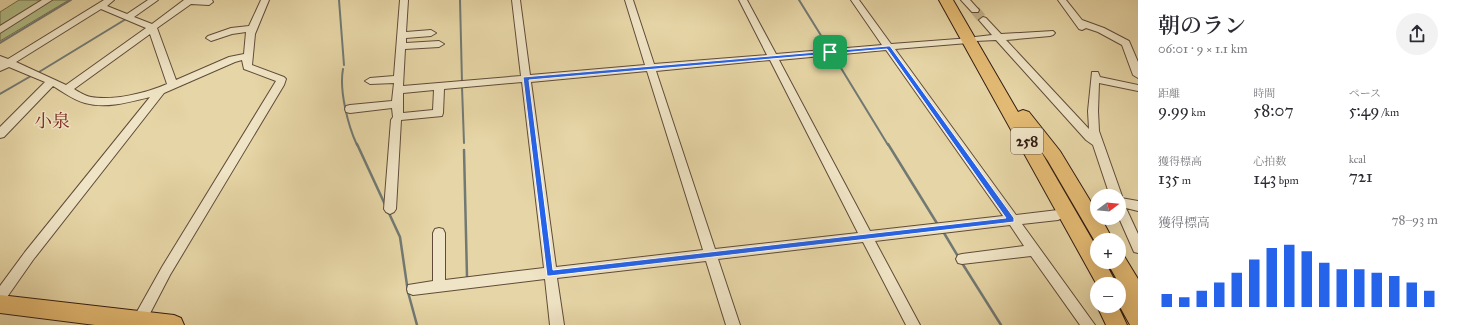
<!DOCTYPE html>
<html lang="ja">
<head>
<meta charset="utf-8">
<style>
  body { margin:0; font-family:"IM FELL Great Primer","Noto Serif JP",serif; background:#f2f2f3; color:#2b2b33; height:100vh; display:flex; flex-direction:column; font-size:15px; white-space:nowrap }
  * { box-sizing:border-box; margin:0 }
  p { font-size:13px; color:#7c7c81 }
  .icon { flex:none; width:22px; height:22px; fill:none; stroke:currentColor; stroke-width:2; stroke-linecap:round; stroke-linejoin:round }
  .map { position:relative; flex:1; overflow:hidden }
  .side { display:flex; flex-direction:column; background:#fff; width:320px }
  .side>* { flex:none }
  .needle { width:26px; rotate:74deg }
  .buttons { position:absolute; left:1090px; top:189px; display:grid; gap:8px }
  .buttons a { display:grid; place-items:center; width:36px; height:36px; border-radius:50%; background:#fff; box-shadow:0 4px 16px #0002; font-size:20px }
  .pin { position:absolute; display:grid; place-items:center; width:34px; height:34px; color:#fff; margin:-17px; border-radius:8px; box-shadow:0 2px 6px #0006 }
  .round { display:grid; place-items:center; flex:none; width:42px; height:42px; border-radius:21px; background:#f2f2f3 }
  .summary { display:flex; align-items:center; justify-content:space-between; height:68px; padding:0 20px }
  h1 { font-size:22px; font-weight:600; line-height:30px }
  .metrics { display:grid; grid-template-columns:repeat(3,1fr); gap:6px; height:68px; padding:4px 20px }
  .metrics div { display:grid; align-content:center }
  .metrics b { font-size:17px; font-weight:600 }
  .metrics small { font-size:11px; font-weight:400 }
  .metrics p { font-size:11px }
  .chart { height:112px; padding:8px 20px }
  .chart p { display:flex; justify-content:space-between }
  .chart svg { width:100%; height:72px; margin-top:4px; stroke:#2563eb; stroke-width:6 }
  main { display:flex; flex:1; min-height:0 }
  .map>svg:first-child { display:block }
  .green { fill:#b2be88; stroke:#726e4e }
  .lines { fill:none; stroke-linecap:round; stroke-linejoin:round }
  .stream-far1 { stroke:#717974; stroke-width:2 }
  .stream { stroke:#717974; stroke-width:2.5 }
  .minor-tunnel { stroke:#c2b089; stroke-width:10; stroke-dasharray:10 5; stroke-linecap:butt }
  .minor-casing { stroke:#604b39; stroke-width:2 }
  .highway-casing { stroke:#331d15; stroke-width:2 }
  .minor { fill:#efe4c5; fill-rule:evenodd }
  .highway { fill:#e3ba73; fill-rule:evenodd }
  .route { fill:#2563eb; stroke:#fff; fill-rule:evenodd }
  .labels { text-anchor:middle; stroke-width:3; stroke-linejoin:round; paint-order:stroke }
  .shield { fill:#efe4c5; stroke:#6b594a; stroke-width:1 }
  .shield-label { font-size:15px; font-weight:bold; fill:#331d15 }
  .quarter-label { font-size:18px; fill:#7a1f14; stroke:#efe4c5 }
</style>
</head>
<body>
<main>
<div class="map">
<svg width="1138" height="325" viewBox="0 0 1138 325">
  <rect width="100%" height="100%" fill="#e6d5a6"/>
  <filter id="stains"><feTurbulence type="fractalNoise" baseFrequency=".005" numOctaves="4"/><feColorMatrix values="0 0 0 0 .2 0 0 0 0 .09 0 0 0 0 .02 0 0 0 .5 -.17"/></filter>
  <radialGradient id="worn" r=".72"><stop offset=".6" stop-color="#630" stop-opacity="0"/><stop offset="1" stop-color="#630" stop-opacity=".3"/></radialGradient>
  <!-- green -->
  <path class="green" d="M19,0H69L0,41V12Z"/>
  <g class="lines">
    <!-- stream-far1 -->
    <path class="stream-far1" d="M339,0L344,65
      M460,0L462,82
      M799,0L830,50
      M0,43L71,0
      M833,55L888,145
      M343,69C339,90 348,126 357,145
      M39,72L126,19
      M462,87L464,143
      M0,94L31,76"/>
    <!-- stream -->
    <path class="stream" d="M357,144L400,237L408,292L417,325
      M888,144L938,225
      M464,150L467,277
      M944,233L959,258
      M962,263L1001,325"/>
    <!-- minor-tunnel -->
    <path class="minor-tunnel" d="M975,10L983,20"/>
    <!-- minor casing -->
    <g class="minor-casing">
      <path id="minor" d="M42,0H52L0,33V26Z
        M104,0H114L107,6L127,14L148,0H158L134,17L152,24L184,0H212L213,2L209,5L191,4L157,28L176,80L229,57L244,54L246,32L232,34L211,41L206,38L208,36L231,28L249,26L261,0H269L255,34L252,65L284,77L286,79L284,85L170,275L144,325H134L132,321L134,317L162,267L276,81L244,69L242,60L235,62L164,93L33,260L5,300L0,302V286L25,252L150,97C130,102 106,109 85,103C74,100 63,92 53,86L4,137L0,138V127L45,82L9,67L0,71V56L8,59ZM101,9L146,28L66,85L16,62ZM150,34L167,84C147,93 113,101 91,97C85,96 79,92 74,89Z
        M400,0H408L406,32L431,30L436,33L431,36L406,38V43L439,41L444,44L439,47L405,49L403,86L521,76L512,0H520L530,75L645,65L625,0H633L654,64L767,55L739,0H747L776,54L882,45L851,0H859L891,44L971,38L973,40L968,43L895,49L1016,215L1058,210L1062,212L1064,215L1062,218L1058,220L1022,224L1095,325H1080L1031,256L962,264L958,263L956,259L958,255L962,254L1024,246L1010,225L875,241L920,325H906L863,242L718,259L740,325H726L706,261L557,278L564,325H550L545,279L413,295L408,293L407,289L408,285L433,281V233L435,229L439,228L443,229L445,233V280L544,268L522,82L444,89L443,113L442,116L401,120L396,209L394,212L390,214L386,212L384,209L391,120L393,117L392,108L350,113L346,112L345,109L346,106L350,105L392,101L394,83L370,84L365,81L370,78L394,76ZM886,50L1003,216L870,231L779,60ZM770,60L858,233L715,249L656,71ZM647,71L703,250L556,267L531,82ZM434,90L433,110L403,113V93Z
        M961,0H970L979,10L978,12H972Z
        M1058,0H1066L1082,20L1104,28L1129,41L1138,62V78L1133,75L1122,45L1098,32L1086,28L1082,30L1079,29Z
        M983,17L986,18L1001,34L1053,31L1055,33L1053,35L1050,36L1006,40L1089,129L1088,111L1092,72H1098L1100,77L1138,85V91L1099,83L1098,111L1099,131L1122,196L1121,198L1138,201V211L1126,208L1138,234V253L1134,252L1119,218V196H1110L1093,145L1086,140L996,40L975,41L973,39L975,37L992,35L979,20Z"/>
    </g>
    <!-- highway casing -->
    <g class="highway-casing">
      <path id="highway" d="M939,0H953L1018,112L1023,110L1029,112L1060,151L1097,212V218H1101L1113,240H1097V245L1048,161L1039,148L1097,248V262H1105L1114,279L1116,278L1107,262H1119V254L1124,256L1138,279V325H1130L1119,305V284L1097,285Z
        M0,295L174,315L181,318L184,325H95L0,313Z
        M1097,306H1118L1127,325H1106Z"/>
    </g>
    <!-- minor -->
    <use href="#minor" class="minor"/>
    <!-- highway -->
    <use href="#highway" class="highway"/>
  </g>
  <!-- route -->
  <path class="route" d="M888,46H890L1014,218V222L550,276H547L523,77ZM887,49L1006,218L553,270L529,80Z"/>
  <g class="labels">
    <!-- shield labels -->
    <rect class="shield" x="1011" y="128" width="32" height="26" rx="3"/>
    <g class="shield-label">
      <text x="1027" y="146">258</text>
    </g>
    <!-- quarter labels -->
    <g class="quarter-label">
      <text x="52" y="127">小泉</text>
    </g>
  </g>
  <rect width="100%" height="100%" filter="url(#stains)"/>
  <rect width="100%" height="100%" fill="url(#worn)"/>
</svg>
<div class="buttons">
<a><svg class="needle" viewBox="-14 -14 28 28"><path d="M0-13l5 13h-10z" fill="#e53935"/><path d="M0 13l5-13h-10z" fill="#7c7c81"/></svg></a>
<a>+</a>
<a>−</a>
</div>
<div class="pin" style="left:830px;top:52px;background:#1e9e55"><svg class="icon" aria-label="arrive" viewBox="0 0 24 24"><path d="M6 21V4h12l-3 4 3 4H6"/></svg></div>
</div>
<section class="side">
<div class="summary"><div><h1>朝のラン</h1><p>06:01 · 9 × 1.1 km</p></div><a class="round"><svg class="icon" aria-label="share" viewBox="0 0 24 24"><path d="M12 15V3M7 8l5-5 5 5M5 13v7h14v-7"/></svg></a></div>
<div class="metrics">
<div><p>距離</p><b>9.99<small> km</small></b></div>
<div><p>時間</p><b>58:07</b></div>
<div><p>ペース</p><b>5:49<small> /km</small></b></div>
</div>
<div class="metrics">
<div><p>獲得標高</p><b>135<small> m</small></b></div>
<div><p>心拍数</p><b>143<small> bpm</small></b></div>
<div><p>kcal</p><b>721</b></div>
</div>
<div class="chart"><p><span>獲得標高</span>78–93 m</p>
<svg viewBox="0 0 160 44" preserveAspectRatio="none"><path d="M5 44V36M15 44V38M25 44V34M35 44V29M45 44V23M55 44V15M65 44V8M75 44V6M85 44V10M95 44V17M105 44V21M115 44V21M125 44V23M135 44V25M145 44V29M155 44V34"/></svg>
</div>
</section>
</main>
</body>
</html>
